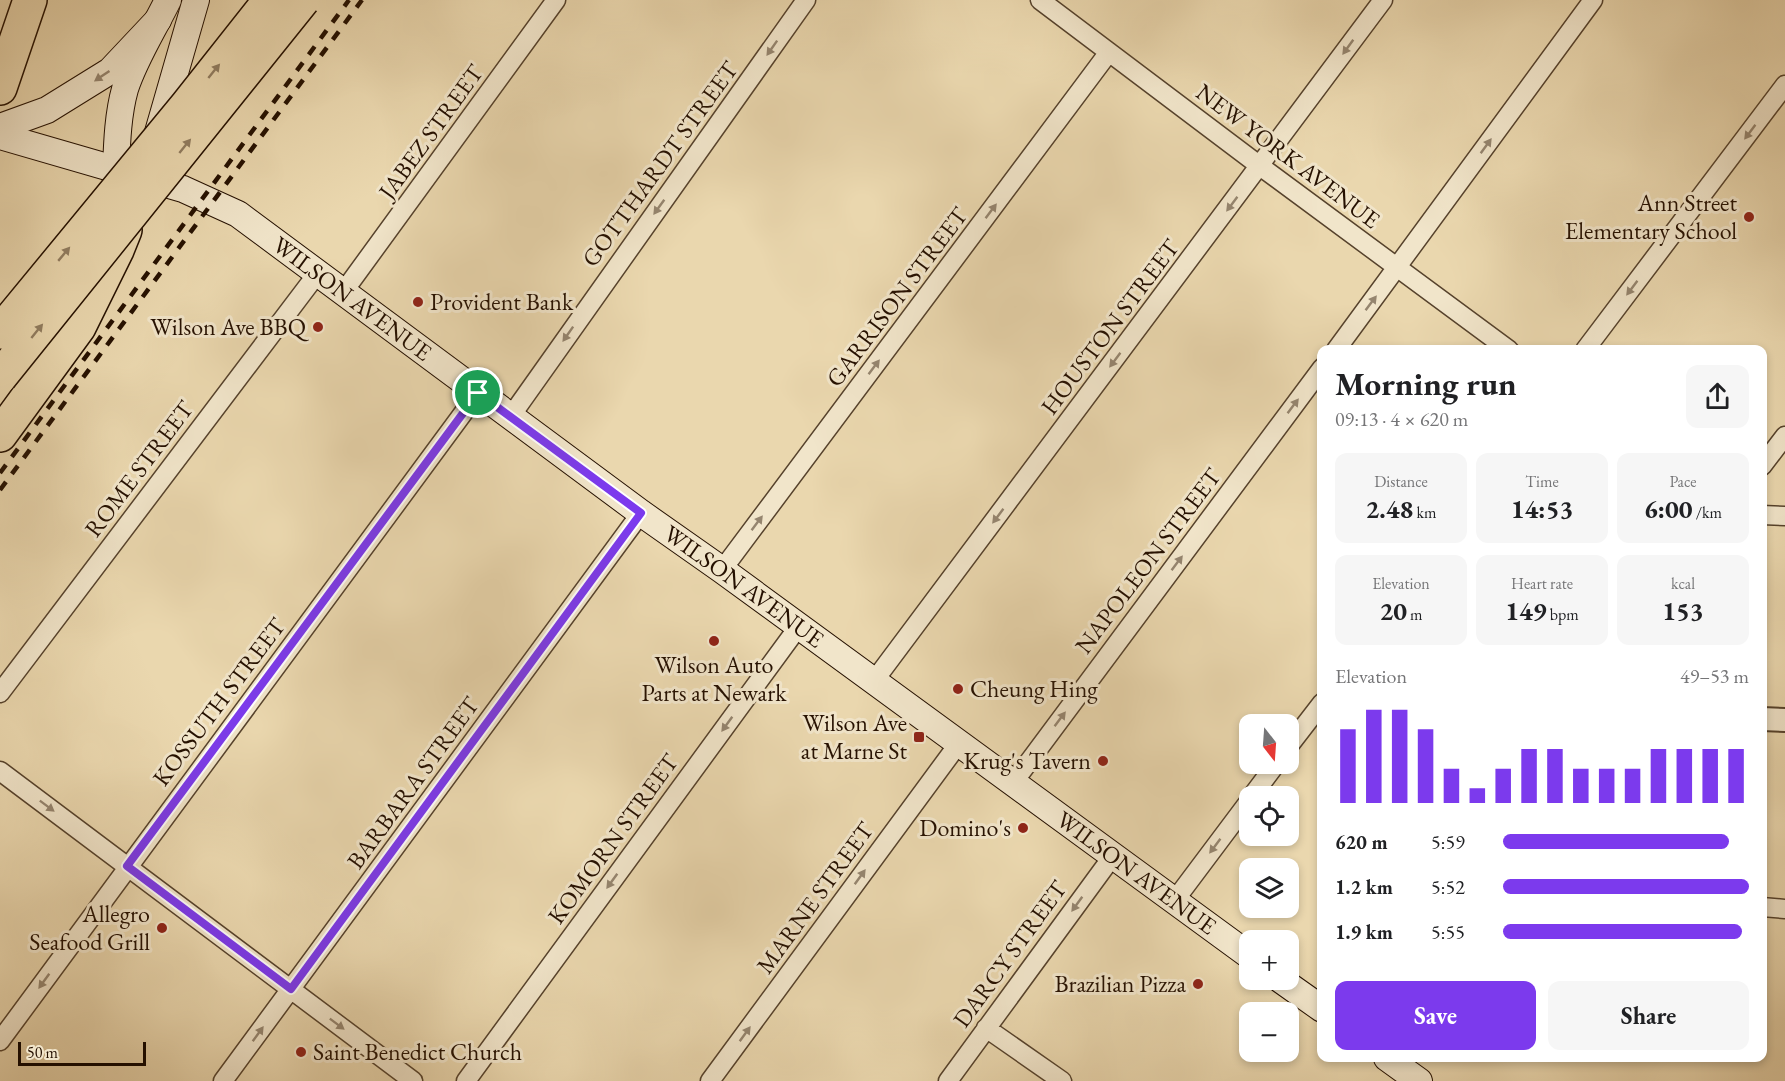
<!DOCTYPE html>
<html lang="en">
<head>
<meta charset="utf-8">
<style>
  body { margin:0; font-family:"EB Garamond",serif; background:#f6f6f6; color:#202124; height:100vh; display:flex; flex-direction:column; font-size:22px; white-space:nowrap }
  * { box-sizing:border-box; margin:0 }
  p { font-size:20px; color:#757577 }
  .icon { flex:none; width:33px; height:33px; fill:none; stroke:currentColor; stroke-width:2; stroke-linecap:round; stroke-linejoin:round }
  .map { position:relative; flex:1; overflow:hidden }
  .panel { position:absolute; left:1317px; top:345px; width:450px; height:717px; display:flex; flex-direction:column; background:#fff; border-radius:12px; box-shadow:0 3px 9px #0003 }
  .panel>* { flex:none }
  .needle { width:39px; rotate:163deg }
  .controls { position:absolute; left:1239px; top:714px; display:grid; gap:12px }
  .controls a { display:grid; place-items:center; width:60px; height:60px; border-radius:12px; background:#fff; box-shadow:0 3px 9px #0003; font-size:30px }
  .scale { position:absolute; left:18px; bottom:15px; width:128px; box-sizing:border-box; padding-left:6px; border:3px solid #251000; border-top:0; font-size:16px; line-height:21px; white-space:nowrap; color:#251000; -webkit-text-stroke:4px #f1e5ca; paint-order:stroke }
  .pin { position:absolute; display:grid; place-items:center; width:51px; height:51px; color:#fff; margin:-26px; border:3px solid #fff; border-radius:50%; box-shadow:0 2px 6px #0007 }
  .round { display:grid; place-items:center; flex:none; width:63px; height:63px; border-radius:12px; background:#f6f6f6 }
  .summary { display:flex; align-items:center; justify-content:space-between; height:102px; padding:0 18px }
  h1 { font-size:33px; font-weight:700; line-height:45px }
  .metrics { display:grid; grid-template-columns:repeat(3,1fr); gap:9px; height:102px; padding:6px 18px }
  .metrics div { display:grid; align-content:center; border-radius:12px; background:#f6f6f6; text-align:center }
  .metrics b { font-size:26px; font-weight:700 }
  .metrics small { font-size:16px; font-weight:400 }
  .metrics p { font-size:16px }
  .chart { height:168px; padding:12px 18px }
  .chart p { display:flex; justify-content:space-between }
  .chart svg { width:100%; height:108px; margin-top:6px; stroke:#7c3aed; stroke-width:6 }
  .cta { display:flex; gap:12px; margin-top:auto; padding:12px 18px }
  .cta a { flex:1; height:69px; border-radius:12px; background:#7c3aed; color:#fff; font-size:24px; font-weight:700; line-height:69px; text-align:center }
  .cta a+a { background:#f6f6f6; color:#202124 }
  ul { padding:0 18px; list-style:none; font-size:20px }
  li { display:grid; grid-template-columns:96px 72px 1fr; align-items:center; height:45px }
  li i { height:15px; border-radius:8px; background:#7c3aed }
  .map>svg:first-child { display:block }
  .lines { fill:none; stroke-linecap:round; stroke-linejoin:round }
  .minor-casing { stroke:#56422c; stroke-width:21 }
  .tertiary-casing { stroke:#56422c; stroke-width:26 }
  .secondary-casing { stroke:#251000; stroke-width:28 }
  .motorway-casing { stroke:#251000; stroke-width:36 }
  .minor { stroke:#f1e5ca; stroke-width:18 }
  .tertiary { stroke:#f1e5ca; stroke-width:22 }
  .secondary { stroke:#f1e5ca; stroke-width:26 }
  .motorway { stroke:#ead7ae; stroke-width:33 }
  .rail { stroke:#251000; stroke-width:4.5; stroke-dasharray:10 10; stroke-linecap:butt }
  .motorway-bridge-casing { stroke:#251000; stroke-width:36; stroke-linecap:butt }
  .motorway-bridge { stroke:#ead7ae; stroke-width:33 }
  .oneway { fill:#95856f }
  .oneway2 { fill:#917d60 }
  .route-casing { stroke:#fff; stroke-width:12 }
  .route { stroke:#7c3aed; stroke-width:8 }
  .poi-dot { fill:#8f2418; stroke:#f1e5ca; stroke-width:2 }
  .labels { text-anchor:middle; stroke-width:6; stroke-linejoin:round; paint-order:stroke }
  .street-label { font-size:24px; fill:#251000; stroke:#f1e5ca }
  .poi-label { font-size:24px; fill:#251000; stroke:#f1e5ca; text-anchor:end }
</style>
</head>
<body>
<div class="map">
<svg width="1785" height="1081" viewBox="0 0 1785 1081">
  <rect width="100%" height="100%" fill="#ead7ae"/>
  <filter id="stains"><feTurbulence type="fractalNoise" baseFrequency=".00333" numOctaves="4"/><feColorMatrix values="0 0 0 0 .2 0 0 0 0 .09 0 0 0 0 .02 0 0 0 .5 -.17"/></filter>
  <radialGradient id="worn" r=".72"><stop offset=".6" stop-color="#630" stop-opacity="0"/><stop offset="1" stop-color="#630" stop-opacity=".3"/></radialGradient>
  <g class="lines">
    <!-- minor casing -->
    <g class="minor-casing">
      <path id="minor" d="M1040,0L1260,166L1509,350
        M344,291L556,0
        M1336,350L1593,0
        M1585,350L1785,85
        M511,416L806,0
        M1762,466L1785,436
        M1762,515L1785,516
        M722,570L1109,52
        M874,681L1383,0
        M0,693L317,274
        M1288,747L1322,703
        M0,771L413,1081
        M1013,783L1322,368
        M1252,796L1276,764
        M1175,900L1250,800
        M1762,907L1785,909
        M986,1028L1062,1081
        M0,1041L478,393
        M223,1081L641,513
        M466,1081L799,626
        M710,1081L959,743
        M948,1081L1112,857"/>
    </g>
    <!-- tertiary casing -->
    <g class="tertiary-casing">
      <path id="tertiary" d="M1762,719L1785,720"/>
    </g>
    <!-- secondary casing -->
    <g class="secondary-casing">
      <g id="secondary">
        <path d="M0,127L47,110L110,71L158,20"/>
        <path id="s1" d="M0,136L183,189L238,214L641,513L722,570L1250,956"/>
        <path d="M156,139L196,0"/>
        <path d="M116,168C117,142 118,114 125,89C135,58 154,29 168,0"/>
        <path d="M1281,980L1322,1009"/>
        <path d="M1387,1058L1419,1081"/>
      </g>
    </g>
    <!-- motorway casing -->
    <g class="motorway-casing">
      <path id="motorway" d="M0,88L30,0
        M0,435L79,327L117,250L125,230"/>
    </g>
    <!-- minor -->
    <use href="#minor" class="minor"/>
    <!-- tertiary -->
    <use href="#tertiary" class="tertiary"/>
    <!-- secondary -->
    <use href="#secondary" class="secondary"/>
    <!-- motorway -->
    <use href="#motorway" class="motorway"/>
    <!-- rail -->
    <path class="rail" d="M0,473L349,0
      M0,490L362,0"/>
    <!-- motorway-bridge casing -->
    <g class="motorway-bridge-casing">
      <path id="motorway-bridge" d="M0,332L187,105L270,0
        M0,377L303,0"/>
    </g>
    <!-- motorway-bridge -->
    <use href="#motorway-bridge" class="motorway-bridge"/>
  </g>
  <!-- one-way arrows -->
  <defs><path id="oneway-solid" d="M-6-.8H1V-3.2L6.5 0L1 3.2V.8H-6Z" transform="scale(1.5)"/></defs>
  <g class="oneway">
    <use href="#oneway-solid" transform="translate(1348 47) rotate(126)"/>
    <use href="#oneway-solid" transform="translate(772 48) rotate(125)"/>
    <use href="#oneway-solid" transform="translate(102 76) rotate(146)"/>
    <use href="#oneway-solid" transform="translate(1750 132) rotate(127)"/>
    <use href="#oneway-solid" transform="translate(1486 146) rotate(-54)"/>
    <use href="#oneway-solid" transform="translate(1232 204) rotate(127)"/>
    <use href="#oneway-solid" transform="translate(659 207) rotate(126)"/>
    <use href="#oneway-solid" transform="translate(991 211) rotate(-53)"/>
    <use href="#oneway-solid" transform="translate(1632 288) rotate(127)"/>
    <use href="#oneway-solid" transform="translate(1371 303) rotate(-53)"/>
    <use href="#oneway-solid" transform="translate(568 334) rotate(125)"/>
    <use href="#oneway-solid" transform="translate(1115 360) rotate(127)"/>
    <use href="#oneway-solid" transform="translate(874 367) rotate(-53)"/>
    <use href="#oneway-solid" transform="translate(1293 406) rotate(-53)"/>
    <use href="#oneway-solid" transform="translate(998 516) rotate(127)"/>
    <use href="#oneway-solid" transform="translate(757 523) rotate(-53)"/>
    <use href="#oneway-solid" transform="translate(1177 563) rotate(-53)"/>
    <use href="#oneway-solid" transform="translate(1060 719) rotate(-53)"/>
    <use href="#oneway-solid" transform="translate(727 724) rotate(126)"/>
    <use href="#oneway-solid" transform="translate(47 806) rotate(37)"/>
    <use href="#oneway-solid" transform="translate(1215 846) rotate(127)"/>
    <use href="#oneway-solid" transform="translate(860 877) rotate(-54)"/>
    <use href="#oneway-solid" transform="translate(612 881) rotate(126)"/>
    <use href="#oneway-solid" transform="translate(1077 904) rotate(126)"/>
    <use href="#oneway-solid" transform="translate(44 981) rotate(126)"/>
    <use href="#oneway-solid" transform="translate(337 1024) rotate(37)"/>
    <use href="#oneway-solid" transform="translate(258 1034) rotate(-54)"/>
    <use href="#oneway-solid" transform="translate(745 1034) rotate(-54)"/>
  </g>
  <g class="oneway2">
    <use href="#oneway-solid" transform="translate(214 71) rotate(-51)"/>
    <use href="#oneway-solid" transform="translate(185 146) rotate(-51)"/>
    <use href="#oneway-solid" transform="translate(64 254) rotate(-50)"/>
    <use href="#oneway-solid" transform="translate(37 331) rotate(-51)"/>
  </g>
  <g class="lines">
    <!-- route casing -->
    <g class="route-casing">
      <path id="route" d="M478,393L641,513L291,989L127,866Z"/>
    </g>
    <!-- route -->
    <use href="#route" class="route"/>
  </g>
  <!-- markers -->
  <g class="poi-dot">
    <circle cx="1749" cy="217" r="6"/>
    <circle cx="418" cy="302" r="6"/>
    <circle cx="318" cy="327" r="6"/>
    <circle cx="714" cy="641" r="6"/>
    <circle cx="958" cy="689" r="6"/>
    <rect x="913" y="731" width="12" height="12" rx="3"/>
    <circle cx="1103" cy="761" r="6"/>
    <circle cx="1023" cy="828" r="6"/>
    <circle cx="162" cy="928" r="6"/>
    <circle cx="1198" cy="984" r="6"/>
    <circle cx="301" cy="1052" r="6"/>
  </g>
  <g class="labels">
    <!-- street labels -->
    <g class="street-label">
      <text transform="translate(431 132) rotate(-54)" y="8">JABEZ STREET</text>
      <text transform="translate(1288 156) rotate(37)" y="8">NEW YORK AVENUE</text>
      <text transform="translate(660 164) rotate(-54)" y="8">GOTTHARDT STREET</text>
      <text transform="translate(897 297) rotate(-53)" y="8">GARRISON STREET</text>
      <text dy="8" stroke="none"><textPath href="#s1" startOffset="393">WILSON AVENUE</textPath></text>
      <text transform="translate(1110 327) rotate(-53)" y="8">HOUSTON STREET</text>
      <text transform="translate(139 469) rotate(-53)" y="8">ROME STREET</text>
      <text transform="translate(1148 561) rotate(-53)" y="8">NAPOLEON STREET</text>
      <text dy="8" stroke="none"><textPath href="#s1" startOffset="879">WILSON AVENUE</textPath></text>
      <text transform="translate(219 702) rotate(-53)" y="8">KOSSUTH STREET</text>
      <text transform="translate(413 783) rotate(-54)" y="8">BARBARA STREET</text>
      <text transform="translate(613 839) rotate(-54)" y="8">KOMORN STREET</text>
      <text dy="8" stroke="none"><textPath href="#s1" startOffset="1365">WILSON AVENUE</textPath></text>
      <text transform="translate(815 898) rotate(-54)" y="8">MARNE STREET</text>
      <text transform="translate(1010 954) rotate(-54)" y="8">DARCY STREET</text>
    </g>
    <!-- poi labels -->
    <g class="poi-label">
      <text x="1737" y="211">Ann Street<tspan x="1737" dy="28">Elementary School</tspan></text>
      <text x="430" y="310" text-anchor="start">Provident Bank</text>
      <text x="306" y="335">Wilson Ave BBQ</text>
      <text x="714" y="673" text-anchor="middle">Wilson Auto<tspan x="714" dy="28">Parts at Newark</tspan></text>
      <text x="970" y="697" text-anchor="start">Cheung Hing</text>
      <text x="907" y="731">Wilson Ave<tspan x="907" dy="28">at Marne St</tspan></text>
      <text x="1091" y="769">Krug's Tavern</text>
      <text x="1011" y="836">Domino's</text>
      <text x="150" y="922">Allegro<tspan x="150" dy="28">Seafood Grill</tspan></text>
      <text x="1186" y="992">Brazilian Pizza</text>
      <text x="313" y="1060" text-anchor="start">Saint Benedict Church</text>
    </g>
  </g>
  <rect width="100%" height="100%" filter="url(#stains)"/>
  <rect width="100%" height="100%" fill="url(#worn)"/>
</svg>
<div class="controls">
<a><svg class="needle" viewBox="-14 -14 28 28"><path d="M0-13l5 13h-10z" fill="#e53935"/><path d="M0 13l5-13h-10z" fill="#757577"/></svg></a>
<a><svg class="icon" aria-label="locate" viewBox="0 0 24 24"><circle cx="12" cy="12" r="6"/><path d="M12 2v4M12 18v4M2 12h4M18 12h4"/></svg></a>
<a><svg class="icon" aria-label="layers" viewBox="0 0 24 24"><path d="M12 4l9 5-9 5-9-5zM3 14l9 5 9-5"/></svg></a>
<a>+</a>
<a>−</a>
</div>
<div class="scale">50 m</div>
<div class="pin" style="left:478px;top:393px;background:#1e9e55"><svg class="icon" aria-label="arrive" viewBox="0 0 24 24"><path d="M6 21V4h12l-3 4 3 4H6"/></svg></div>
<section class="panel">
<div class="summary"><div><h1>Morning run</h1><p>09:13 · 4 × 620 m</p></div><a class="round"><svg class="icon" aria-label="share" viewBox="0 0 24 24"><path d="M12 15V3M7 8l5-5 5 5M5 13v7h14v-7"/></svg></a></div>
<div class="metrics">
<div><p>Distance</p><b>2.48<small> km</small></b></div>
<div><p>Time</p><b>14:53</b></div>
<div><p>Pace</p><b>6:00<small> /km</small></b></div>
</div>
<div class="metrics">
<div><p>Elevation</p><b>20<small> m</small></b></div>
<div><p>Heart rate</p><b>149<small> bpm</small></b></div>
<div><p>kcal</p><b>153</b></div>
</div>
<div class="chart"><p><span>Elevation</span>49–53 m</p>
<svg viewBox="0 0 160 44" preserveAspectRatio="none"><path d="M5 44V14M15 44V6M25 44V6M35 44V14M45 44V30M55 44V38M65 44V30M75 44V22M85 44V22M95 44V30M105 44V30M115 44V30M125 44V22M135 44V22M145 44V22M155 44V22"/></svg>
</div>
<ul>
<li><b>620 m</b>5:59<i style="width:92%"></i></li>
<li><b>1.2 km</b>5:52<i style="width:100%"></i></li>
<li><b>1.9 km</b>5:55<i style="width:97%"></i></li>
</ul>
<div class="cta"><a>Save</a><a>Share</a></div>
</section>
</div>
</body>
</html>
